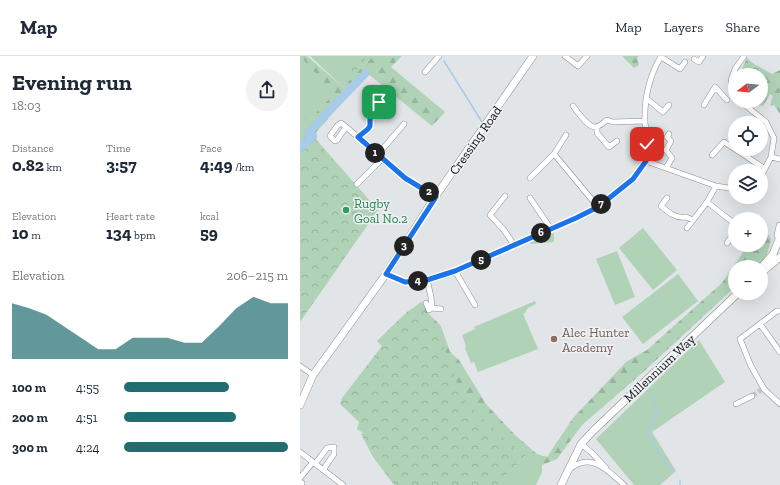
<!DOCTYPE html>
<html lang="en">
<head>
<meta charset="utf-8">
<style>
  body { margin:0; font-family:"Zilla Slab",serif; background:#f2f2f3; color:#1f2937; height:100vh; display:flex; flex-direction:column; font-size:15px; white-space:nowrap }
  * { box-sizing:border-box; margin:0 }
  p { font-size:13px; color:#747a83 }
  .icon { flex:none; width:22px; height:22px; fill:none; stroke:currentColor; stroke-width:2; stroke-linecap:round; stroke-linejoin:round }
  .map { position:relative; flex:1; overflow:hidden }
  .sheet { display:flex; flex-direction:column; background:#fff; width:300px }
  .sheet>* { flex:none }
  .needle { width:26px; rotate:254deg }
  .tools { position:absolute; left:428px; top:12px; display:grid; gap:8px }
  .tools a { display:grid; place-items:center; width:40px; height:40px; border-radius:50%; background:#fff; box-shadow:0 4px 16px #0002; font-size:20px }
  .pin { position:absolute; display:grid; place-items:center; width:34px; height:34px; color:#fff; margin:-17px; border-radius:8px; box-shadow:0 2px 6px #0006 }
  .km { position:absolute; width:20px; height:20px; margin:-10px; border-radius:50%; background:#222; color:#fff; font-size:11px; line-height:20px; text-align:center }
  .round { display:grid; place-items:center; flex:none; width:42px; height:42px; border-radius:21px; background:#f2f2f3 }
  .overview { display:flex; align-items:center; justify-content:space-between; height:68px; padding:0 12px }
  h1 { font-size:22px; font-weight:700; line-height:30px }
  .metrics { display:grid; grid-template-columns:repeat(3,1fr); gap:6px; height:68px; padding:4px 12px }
  .metrics div { display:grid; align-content:center }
  .metrics b { font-size:17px; font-weight:700 }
  .metrics small { font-size:11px; font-weight:400 }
  .metrics p { font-size:11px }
  .chart { height:112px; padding:8px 12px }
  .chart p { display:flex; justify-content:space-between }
  .chart svg { width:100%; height:72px; margin-top:4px; fill:#226d70; opacity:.7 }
  ul { padding:0 12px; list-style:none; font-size:13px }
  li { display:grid; grid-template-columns:64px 48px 1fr; align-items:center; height:30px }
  li i { height:10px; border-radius:5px; background:#226d70 }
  header { display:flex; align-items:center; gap:24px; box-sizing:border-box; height:56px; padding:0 20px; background:#fff; border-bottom:1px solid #e0e1e3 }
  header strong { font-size:19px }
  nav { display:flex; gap:22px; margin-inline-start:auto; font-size:14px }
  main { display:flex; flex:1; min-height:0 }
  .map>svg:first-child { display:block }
  .grass { fill:#b0d2b7 }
  .forest { fill:url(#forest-firs) }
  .park { fill:url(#park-crowns) }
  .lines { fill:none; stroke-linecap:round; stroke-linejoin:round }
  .stream { stroke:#a8cbe9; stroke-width:1.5 }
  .river { stroke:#a8cbe9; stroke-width:8 }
  .street-tunnel { stroke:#c1c5c8; stroke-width:5; stroke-dasharray:5 2.5; stroke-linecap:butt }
  .street-casing { stroke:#8b8e91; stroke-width:6 }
  .secondary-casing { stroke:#8b8e91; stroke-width:8 }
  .street { stroke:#fff; stroke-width:5 }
  .secondary { stroke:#fff; stroke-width:7 }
  .route-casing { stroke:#fff; stroke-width:8 }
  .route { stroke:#1a73e8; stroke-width:5 }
  .leisure-dot { fill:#2e9e5b; stroke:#eef2f5; stroke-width:1.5 }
  .education-dot { fill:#8d6e63; stroke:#eef2f5; stroke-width:1.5 }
  .labels { text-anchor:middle; stroke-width:3; stroke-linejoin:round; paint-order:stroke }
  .street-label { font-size:13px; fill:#0e1011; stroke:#eef2f5 }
  .leisure-label { font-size:13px; fill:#27864d; stroke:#eef2f5; text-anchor:start }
  .education-label { font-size:13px; fill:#785e54; stroke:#eef2f5; text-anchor:start }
</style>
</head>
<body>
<header>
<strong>Map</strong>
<nav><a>Map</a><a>Layers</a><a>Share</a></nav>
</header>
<main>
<section class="sheet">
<div class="overview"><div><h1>Evening run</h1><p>18:03</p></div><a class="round"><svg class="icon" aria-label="share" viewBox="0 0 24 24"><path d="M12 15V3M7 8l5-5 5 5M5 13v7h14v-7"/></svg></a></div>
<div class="metrics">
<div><p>Distance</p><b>0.82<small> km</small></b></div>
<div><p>Time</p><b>3:57</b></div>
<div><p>Pace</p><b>4:49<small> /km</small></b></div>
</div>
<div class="metrics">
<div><p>Elevation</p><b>10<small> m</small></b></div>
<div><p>Heart rate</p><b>134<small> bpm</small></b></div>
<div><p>kcal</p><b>59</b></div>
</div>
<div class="chart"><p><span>Elevation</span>206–215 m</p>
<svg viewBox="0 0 160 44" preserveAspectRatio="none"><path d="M0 44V10L10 13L20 17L30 24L40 31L50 38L60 38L70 31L80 31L90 31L100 34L110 34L120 24L130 13L140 6L150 10L160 10V44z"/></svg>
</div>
<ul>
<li><b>100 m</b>4:55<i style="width:64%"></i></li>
<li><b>200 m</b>4:51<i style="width:68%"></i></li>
<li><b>300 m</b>4:24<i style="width:100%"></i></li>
</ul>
</section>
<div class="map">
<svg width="480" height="429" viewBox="0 0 480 429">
  <defs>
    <pattern id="forest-firs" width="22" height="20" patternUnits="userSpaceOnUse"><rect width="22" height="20" fill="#b0d2b7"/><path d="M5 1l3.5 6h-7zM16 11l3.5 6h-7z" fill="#96b39c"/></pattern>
    <pattern id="park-crowns" width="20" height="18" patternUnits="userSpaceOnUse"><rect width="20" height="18" fill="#b0d2b7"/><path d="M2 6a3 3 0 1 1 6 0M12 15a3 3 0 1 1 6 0" fill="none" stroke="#96b39c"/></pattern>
  </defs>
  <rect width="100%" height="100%" fill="#e1e5e8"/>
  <!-- grass -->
  <path class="grass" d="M0,0L35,38L21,51L0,76Z
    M10,0H73L43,31Z
    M343,172L377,214L353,234L319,192Z
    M252,176L254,179V186L231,188L228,185Z
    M317,195L335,241L315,249L296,203Z
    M378,218L398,245L343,288L322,261Z
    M235,245L236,248L228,252L225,257L223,258L238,293L178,316L174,306L171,307L165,292L166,290L162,279L175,273L174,271Z
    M399,284L425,326L352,376L376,415L360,429H334L296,383Z
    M226,399L242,409V416L236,429H197Z"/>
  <!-- forest -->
  <path class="forest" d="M0,0H7L43,31L73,0H102L91,11L145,56L132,70L67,17L13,80L0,92V76L21,51L34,38Z
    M322,0H339L337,2L339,9L334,12Z
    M447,2L454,8L451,19H439Z
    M480,14V58L474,49L470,50L473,40L470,38L463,50L455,48L456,45H461V33L472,18Z
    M461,172L469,179L471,184L466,203L456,211H435V231L341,318L282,369L257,403L242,409L182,374L115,272L88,274L122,245L127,256L141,270L150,296L159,304L186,348L215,379L237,398L247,401L273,362L326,306L347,294L422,227L448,189H461Z"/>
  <!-- park -->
  <path class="park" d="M63,1L66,4L52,19L49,15Z
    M454,8L472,18L462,34L461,19H451Z
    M13,80L78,154L0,266V93Z
    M121,247L130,269L139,275L162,342L202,381L226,399L197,429H94L73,401L61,378L63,377L57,373L59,366L40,348L42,342L82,290L77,285L108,255Z"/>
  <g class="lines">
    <!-- stream -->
    <path class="stream" d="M144,5L182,66
      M352,341L357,355L356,359L347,377L351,385L371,413
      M380,429V425"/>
    <!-- river -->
    <path class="river" d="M0,92L13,80L9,76L65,18"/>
    <!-- street-tunnel -->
    <path class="street-tunnel" d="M452,340L461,334"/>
    <!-- street casing -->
    <g class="street-casing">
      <path id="street" d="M265,0L278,10L287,0
        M361,1L380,13L385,6
        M394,3L399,6L403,0
        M125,16L139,0
        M435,37L431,24L435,13L444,0
        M346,42L363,56L369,49
        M440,45L466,66L474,82L471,101L461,120
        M404,49L415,31L427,44
        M273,50C277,55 288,72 296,71C300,70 304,66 307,64L313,66L345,65
        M46,71L37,84L35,85L30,80L37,70L41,67C57,79 70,93 85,106C101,119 118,130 135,141
        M297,71V77L309,91L317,85
        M346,77L360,83
        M58,81L69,73L70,70V60L79,46
        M435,93L465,113
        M76,98L80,96L104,68
        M254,98L298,151
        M412,99L424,86L435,93
        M471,101L480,103
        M346,105L416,130L435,133
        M366,112L372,102L366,94L371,85L367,81L369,78
        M230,122L254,98L266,79
        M57,128L82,103
        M205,140L190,159L204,174L214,189
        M230,142L251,173
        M367,142L361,150C368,156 376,163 386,161L393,164
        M407,146L435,168
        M387,172L407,146L416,130
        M427,187L435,175
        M155,215L175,249
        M86,218C95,222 102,227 112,226C150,223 191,199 226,184C249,174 275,165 297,151C312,142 338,121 345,106C350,97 346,77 345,66C344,42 349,21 361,0
        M126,247L129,254L132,252L131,241L127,223
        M132,252L141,253
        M480,255H477L440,283L451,310L464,333L480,348
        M460,268L480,296
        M0,310L13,319
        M442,345L452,340
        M436,348L440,346
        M281,388L291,396L306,412
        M0,396L43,429
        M15,408L27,392L34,391V398L23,414
        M269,414C290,395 308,414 324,429
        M0,422L13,406
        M0,426L2,427L1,429"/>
    </g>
    <!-- secondary casing -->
    <g class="secondary-casing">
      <path id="secondary" d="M480,170L478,179L480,184
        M461,212L473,198L479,183
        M461,217L480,201
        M0,349L13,319L86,218L135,141L233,0
        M261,429L281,388L293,375L438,237"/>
    </g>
    <!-- street -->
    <use href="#street" class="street"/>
    <!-- secondary -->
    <use href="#secondary" class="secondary"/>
  </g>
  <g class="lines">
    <!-- route casing -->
    <g class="route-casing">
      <path id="route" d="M79,46L70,60V70L68,73L58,81L105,122L136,141L86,218L105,226L127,224L155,215L276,162L298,151L333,123L346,105L347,88"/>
    </g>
    <!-- route -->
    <use href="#route" class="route"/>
  </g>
  <!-- markers -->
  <circle class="leisure-dot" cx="46" cy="154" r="4"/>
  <circle class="education-dot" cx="254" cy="283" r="4"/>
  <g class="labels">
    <!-- street labels -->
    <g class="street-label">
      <text transform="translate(175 84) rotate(-55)" y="5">Cressing Road</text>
      <text transform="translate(359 312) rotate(-43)" y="5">Millennium Way</text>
    </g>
    <!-- leisure labels -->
    <g class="leisure-label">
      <text x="54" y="152">Rugby<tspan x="54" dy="15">Goal No.2</tspan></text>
    </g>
    <!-- education labels -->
    <g class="education-label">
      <text x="262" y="281">Alec Hunter<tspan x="262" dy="15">Academy</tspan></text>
    </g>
  </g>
</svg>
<div class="tools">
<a><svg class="needle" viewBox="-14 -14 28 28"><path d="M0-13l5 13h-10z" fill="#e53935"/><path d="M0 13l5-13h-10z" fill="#747a83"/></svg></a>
<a><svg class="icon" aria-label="locate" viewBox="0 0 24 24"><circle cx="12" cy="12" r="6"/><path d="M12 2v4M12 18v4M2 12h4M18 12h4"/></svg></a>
<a><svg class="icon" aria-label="layers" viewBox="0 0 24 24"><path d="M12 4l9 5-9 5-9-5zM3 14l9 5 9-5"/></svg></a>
<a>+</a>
<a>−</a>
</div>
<div class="pin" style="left:79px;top:46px;background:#1e9e55"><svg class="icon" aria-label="arrive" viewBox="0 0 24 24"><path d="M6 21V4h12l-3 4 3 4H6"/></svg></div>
<div class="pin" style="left:347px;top:88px;background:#d93025"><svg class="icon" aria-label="check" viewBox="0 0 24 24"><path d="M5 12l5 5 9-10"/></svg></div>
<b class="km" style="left:75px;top:97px">1</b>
<b class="km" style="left:129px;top:136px">2</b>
<b class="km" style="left:104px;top:190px">3</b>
<b class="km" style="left:118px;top:225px">4</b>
<b class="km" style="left:181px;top:204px">5</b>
<b class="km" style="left:241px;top:177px">6</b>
<b class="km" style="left:301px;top:148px">7</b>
</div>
</main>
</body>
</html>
